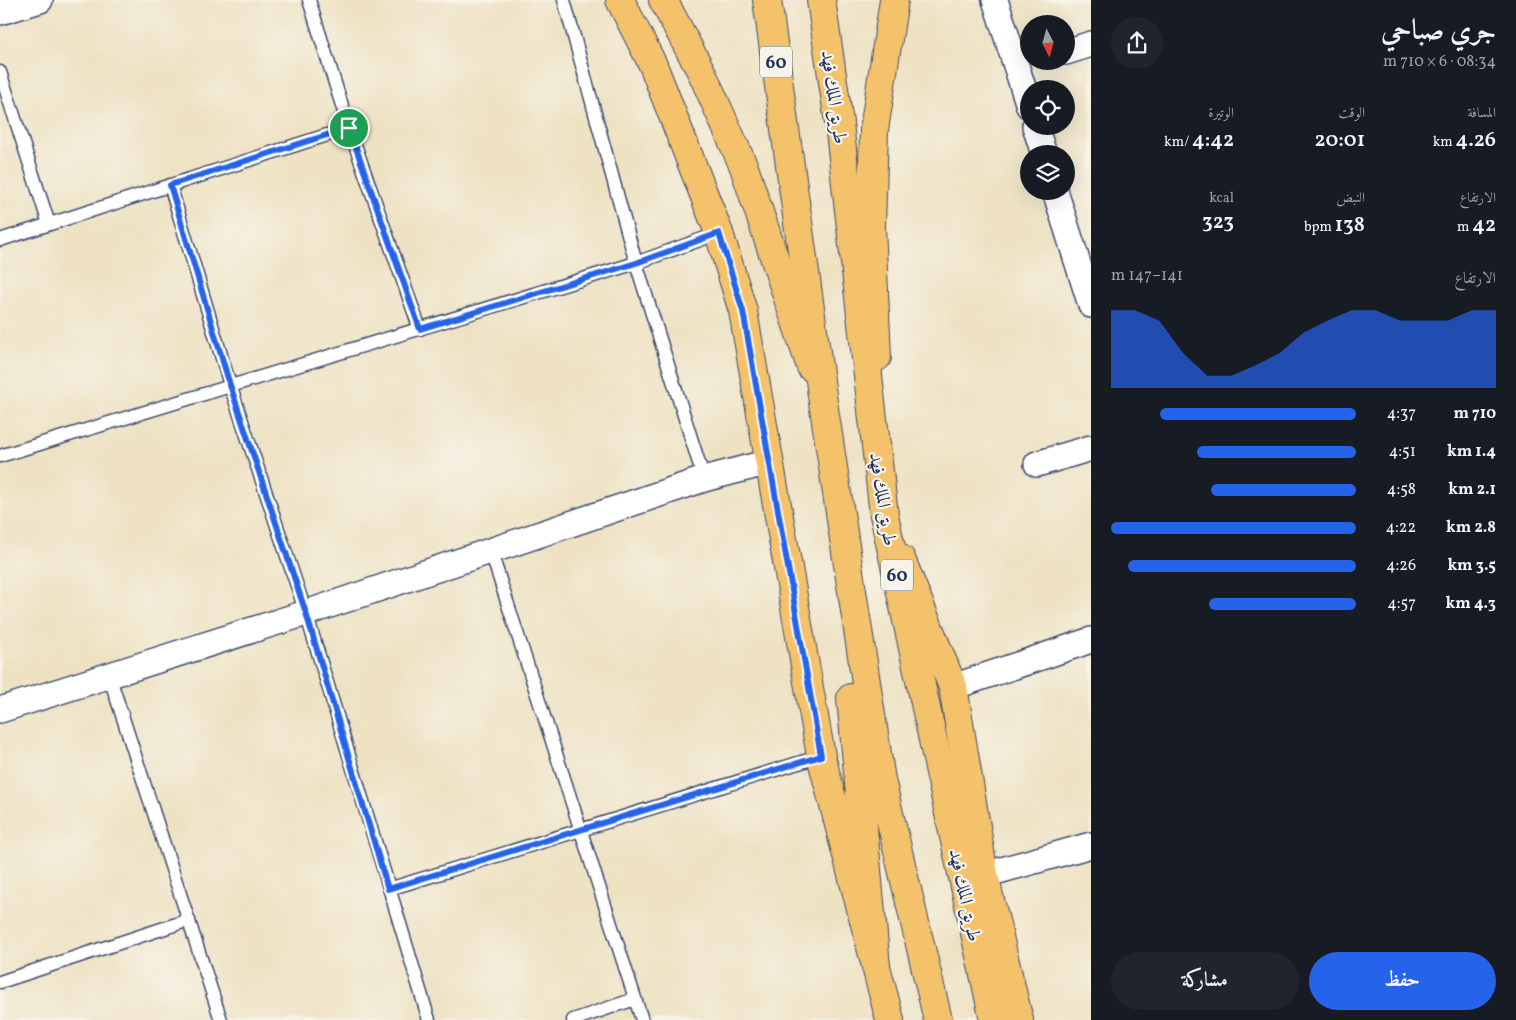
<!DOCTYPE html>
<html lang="ar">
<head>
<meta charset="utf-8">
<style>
  body { margin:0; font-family:Vollkorn,Amiri,serif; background:#20242c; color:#f1f3f6; direction:rtl; height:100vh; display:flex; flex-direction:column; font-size:19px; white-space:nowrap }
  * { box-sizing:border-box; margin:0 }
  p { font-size:16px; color:#9ea1a6 }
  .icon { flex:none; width:28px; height:28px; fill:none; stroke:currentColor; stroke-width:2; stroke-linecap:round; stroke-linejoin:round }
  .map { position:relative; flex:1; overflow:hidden; direction:ltr }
  .side { display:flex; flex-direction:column; background:#171b24; width:425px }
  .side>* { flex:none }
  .needle { width:32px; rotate:174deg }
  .fabs { position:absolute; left:1020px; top:15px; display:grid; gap:10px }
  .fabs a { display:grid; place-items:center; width:55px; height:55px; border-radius:50%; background:#171b24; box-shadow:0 5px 20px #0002; font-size:25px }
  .pin { position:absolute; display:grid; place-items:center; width:42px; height:42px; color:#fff; margin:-21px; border:2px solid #fff; border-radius:50%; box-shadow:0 1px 5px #0007 }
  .round { display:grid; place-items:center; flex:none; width:52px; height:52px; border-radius:26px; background:#20242c }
  .headline { display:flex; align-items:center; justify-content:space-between; height:85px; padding:0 20px }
  h1 { font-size:28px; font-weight:600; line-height:38px }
  .stats { display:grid; grid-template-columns:repeat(3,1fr); gap:8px; height:85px; padding:5px 20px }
  .stats div { display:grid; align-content:center }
  .stats b { font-size:21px; font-weight:600 }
  .stats small { font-size:14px; font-weight:400 }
  .stats p { font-size:14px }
  .chart { height:140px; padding:10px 20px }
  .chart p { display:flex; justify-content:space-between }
  .chart svg { width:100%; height:90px; margin-top:5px; fill:#2563eb; opacity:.7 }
  .button { display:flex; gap:10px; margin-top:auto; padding:10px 20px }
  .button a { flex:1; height:58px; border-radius:30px; background:#2563eb; color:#fff; font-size:20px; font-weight:600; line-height:58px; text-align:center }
  .button a+a { background:#20242c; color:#f1f3f6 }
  ul { padding:0 20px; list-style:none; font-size:16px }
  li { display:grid; grid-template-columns:80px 60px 1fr; align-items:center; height:38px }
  li i { height:12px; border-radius:6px; background:#2563eb }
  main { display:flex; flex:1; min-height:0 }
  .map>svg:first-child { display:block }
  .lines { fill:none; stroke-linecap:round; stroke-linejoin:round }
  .lane-casing { stroke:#3b4a6d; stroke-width:15 }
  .street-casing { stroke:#3b4a6d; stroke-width:28 }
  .primary-casing { stroke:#3b4a6d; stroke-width:30 }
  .highway-casing { stroke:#3b4a6d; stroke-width:30 }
  .lane { stroke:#fff; stroke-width:12 }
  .street { stroke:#fff; stroke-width:25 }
  .primary { stroke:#f4c26a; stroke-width:28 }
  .highway { stroke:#f4c26a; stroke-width:28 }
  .route-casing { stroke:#fff; stroke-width:10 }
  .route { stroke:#2563eb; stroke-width:6 }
  .labels { text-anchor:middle; stroke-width:4.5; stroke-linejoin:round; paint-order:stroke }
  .shield { fill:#f7f3e8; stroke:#5d6a87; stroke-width:1 }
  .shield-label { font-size:18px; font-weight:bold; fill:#1b2f5e }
  .street-label { font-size:19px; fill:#1b2f5e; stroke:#f7f3e8 }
</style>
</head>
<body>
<main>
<section class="side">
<div class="headline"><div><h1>جري صباحي</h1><p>08:34 · 6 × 710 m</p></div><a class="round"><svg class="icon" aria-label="share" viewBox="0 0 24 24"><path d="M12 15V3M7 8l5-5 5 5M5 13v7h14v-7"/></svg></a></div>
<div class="stats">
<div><p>المسافة</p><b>4.26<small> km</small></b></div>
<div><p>الوقت</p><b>20:01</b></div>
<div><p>الوتيرة</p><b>4:42<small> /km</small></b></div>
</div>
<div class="stats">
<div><p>الارتفاع</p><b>42<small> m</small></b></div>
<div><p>النبض</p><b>138<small> bpm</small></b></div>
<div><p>kcal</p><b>323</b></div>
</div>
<div class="chart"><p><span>الارتفاع</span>141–147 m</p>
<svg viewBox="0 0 160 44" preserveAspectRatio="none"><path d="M0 44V6L10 6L20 11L30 27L40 38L50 38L60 33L70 27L80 17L90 11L100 6L110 6L120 11L130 11L140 11L150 6L160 6V44z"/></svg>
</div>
<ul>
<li><b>710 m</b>4:37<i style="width:80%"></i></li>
<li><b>1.4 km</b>4:51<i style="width:65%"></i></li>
<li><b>2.1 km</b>4:58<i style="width:59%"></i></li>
<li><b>2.8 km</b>4:22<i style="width:100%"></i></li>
<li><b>3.5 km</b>4:26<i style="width:93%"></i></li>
<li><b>4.3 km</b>4:57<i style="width:60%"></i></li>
</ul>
<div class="button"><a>حفظ</a><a>مشاركة</a></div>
</section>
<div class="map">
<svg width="1091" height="1020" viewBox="0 0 1091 1020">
  <rect width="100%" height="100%" fill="#f7f3e8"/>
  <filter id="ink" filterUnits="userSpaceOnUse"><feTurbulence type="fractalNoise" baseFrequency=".02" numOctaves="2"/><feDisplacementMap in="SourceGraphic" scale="10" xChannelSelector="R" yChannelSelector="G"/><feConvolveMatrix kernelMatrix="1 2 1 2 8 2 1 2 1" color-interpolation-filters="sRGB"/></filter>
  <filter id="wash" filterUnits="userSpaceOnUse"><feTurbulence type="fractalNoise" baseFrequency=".0096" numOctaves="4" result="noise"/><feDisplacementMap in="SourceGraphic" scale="20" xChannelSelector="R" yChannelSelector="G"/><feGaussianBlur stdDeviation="1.12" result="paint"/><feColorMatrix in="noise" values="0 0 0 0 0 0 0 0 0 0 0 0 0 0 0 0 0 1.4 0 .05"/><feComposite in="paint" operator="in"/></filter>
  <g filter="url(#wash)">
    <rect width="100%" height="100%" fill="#eee2c3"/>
  </g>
  <g filter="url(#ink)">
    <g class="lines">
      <!-- lane casing -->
      <g class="lane-casing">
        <path id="lane" d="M309,0L349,128L420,329
          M564,0L636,263L704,479
          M0,72L49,224
          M170,185L230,385L306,613L429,1020
          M0,240L349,128
          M0,456L636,263L719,233
          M491,552L642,1020
          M109,675L221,1020
          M389,889L821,756
          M0,982L189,920
          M573,1020L635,999"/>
      </g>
      <!-- street casing -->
      <g class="street-casing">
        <path id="street" d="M995,0L1029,106
          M0,12L40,0
          M1066,52L1091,44
          M1035,126L1044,154
          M1055,191L1091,305
          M1037,464L1091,448
          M953,687L1091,640
          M0,710L306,613L704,479L769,462
          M984,875L1091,845"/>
      </g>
      <!-- primary casing -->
      <g class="primary-casing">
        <path id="primary" d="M620,0L653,65L719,233L743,311L821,756L890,1020
          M663,0L702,73L744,167L811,367
          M877,357L871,226L874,130L894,0
          M901,559L953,687L984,875L1019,1020"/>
      </g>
      <!-- highway casing -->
      <g class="highway-casing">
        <path id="highway" d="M767,0L823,402L881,780L938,1020
          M821,0L839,123L884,515L994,1020
          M851,698L876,967"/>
      </g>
      <!-- lane -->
      <use href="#lane" class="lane"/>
      <!-- street -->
      <use href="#street" class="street"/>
      <!-- primary -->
      <use href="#primary" class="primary"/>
      <!-- highway -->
      <use href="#highway" class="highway"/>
    </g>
  </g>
  <g class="lines" filter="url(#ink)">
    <!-- route casing -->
    <g class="route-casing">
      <path id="route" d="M349,128L420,329L636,263L719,233L743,311L821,756L388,889L306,613L230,385L170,185Z"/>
    </g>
    <!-- route -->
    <use href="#route" class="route"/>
  </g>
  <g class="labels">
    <!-- shield labels -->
    <g class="shield">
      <rect x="760" y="46.5" width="32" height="31" rx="4"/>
      <rect x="881" y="559.5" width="32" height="31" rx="4"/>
    </g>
    <g class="shield-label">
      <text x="776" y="68">60</text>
      <text x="897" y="581">60</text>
    </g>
    <!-- street labels -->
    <g class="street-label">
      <text transform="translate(835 97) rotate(82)" y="7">طريق الملك فهد</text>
      <text transform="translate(884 499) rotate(81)" y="7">طريق الملك فهد</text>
      <text transform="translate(966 895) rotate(78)" y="7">طريق الملك فهد</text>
    </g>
  </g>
</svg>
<div class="fabs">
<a><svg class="needle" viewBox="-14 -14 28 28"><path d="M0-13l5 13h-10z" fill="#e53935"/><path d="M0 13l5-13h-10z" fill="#9ea1a6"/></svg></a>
<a><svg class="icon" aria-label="locate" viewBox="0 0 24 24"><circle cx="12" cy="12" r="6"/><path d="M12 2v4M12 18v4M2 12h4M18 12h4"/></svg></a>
<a><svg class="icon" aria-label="layers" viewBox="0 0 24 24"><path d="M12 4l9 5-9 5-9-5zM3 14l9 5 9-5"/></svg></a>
</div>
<div class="pin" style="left:349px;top:128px;background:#1e9e55"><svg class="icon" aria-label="arrive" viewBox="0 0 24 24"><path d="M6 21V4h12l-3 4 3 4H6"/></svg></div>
</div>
</main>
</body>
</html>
